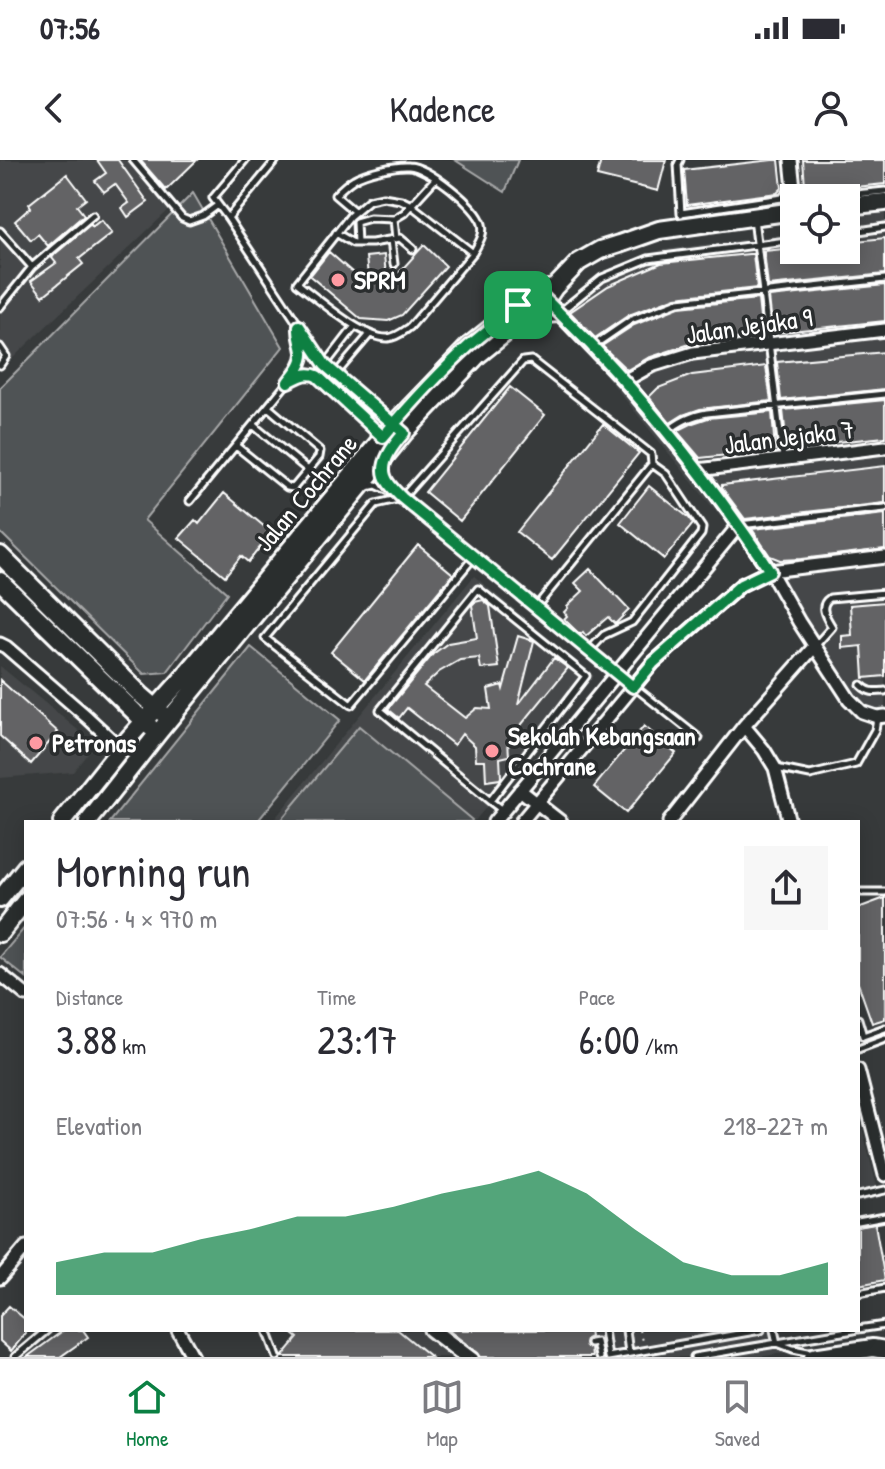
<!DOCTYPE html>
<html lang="en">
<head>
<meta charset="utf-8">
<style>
  body { margin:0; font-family:"Patrick Hand",sans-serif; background:#f7f7f7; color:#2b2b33; height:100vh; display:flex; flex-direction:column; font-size:30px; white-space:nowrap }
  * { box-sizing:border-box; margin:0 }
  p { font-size:26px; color:#7c7c81 }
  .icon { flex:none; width:44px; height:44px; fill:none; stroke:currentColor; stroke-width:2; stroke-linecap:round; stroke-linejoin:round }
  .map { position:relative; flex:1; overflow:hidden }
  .sheet { position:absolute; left:24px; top:660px; width:836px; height:512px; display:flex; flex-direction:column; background:#fff; border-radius:0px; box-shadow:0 4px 20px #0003 }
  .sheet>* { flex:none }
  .buttons { position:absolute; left:780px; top:24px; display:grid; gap:16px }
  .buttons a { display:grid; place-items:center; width:80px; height:80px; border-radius:0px; background:#fff; box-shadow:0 4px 20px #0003; font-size:40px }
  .pin { position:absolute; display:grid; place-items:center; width:68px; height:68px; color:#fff; margin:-34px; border-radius:16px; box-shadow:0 4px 12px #0006 }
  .round { display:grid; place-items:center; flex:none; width:84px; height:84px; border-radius:0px; background:#f7f7f7 }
  .headline { display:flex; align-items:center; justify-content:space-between; height:136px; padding:0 32px }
  h1 { font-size:44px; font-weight:600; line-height:60px }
  .metrics { display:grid; grid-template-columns:repeat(3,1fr); gap:12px; height:136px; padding:8px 32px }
  .metrics div { display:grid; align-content:center }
  .metrics b { font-size:40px; font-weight:600 }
  .metrics small { font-size:22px; font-weight:400 }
  .metrics p { font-size:22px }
  .chart { height:224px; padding:16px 32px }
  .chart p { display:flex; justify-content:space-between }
  .chart svg { width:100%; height:144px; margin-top:8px; fill:#0b8043; opacity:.7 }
  .status { display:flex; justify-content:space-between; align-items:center; height:56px; padding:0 40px; background:#fff; direction:ltr }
  .status svg { height:22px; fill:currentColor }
  header { display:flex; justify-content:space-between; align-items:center; height:104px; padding:0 32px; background:#fff; font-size:36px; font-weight:600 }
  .dock { display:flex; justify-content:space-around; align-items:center; height:112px; border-top:2px solid #e1e1e2; background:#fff; font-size:22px; color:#7c7c81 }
  .dock a { display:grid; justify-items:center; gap:4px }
  .dock .current { color:#0b8043 }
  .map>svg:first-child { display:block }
  .built { fill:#444748 }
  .green { fill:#505354; stroke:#a8a9aa; stroke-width:2 }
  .building { fill:#636465; stroke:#fff; stroke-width:2 }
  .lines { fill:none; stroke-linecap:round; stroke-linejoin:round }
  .lane-casing { stroke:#fff; stroke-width:11 }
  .street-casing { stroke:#fff; stroke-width:17 }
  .secondary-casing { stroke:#fff; stroke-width:22 }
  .path { stroke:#fff; stroke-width:2; stroke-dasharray:2 6; stroke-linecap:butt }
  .lane { stroke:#2a2d2e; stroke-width:5 }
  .street { stroke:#2a2d2e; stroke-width:11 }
  .secondary { stroke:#2a2d2e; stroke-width:16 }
  .route-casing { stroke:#fff; stroke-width:16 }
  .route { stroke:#0b8043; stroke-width:10 }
  .poi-dot { fill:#ff9aa2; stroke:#2a2d2e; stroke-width:3 }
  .labels { text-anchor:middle; stroke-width:7; stroke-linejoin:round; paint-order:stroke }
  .poi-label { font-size:26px; font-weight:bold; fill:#fff; stroke:#2a2d2e; text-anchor:start }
  .street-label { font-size:26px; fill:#fff; stroke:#2a2d2e }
</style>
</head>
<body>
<div class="status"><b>07:56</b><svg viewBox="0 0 49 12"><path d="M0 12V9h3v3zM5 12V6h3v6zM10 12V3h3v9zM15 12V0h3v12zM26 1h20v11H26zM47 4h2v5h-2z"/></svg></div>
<header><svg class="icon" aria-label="back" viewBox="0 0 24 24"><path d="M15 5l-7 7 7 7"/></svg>Kadence<svg class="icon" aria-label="person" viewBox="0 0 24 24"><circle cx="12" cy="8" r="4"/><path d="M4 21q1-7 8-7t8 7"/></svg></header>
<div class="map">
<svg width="885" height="1197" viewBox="0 0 885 1197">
  <rect width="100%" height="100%" fill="#373a3b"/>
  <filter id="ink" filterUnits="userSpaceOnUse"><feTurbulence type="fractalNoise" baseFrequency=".0125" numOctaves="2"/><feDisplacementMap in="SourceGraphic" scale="16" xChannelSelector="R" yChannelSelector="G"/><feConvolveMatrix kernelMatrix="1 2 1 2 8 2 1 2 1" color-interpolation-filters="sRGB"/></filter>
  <g filter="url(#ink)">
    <!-- built -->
    <path class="built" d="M0,0H130L170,49L16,195L0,212Z
      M796,0H885V563L867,564L844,545L752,396L552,149L607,111L661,90L794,73V90H846V38H799Z
      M474,416L594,516L474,662H272Z
      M0,506L95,584L73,612L0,618Z
      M858,952L880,1038L858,1043Z
      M362,1170H780L784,1193L758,1197H341Z"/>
    <!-- green -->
    <path class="green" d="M455,0H518L505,32Z
      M193,33L283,187L144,360L227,433L167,512L144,514L0,372V228Z
      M251,487L340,560L257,662H110Z
      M359,566L472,660L471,662H279Z
      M26,766V818L0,797Z"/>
    <!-- building -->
    <path class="building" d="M97,0H118L148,42L128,57L122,48L129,43L115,24L104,32L95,21L106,13Z
      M140,0H197L166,30Z
      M601,0H666L658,31L597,16Z
      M772,0H779L782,28L777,33L687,45L684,10Z
      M803,0H885V24L814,31L805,26Z
      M67,14L86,39L77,46L84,55L48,86L38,74L31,80L15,61L31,47L29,44Z
      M101,60L112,73L79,99L83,104L43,136L31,121L56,103L52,98L55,94L91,64L92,67Z
      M885,78V114L768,126L764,91L794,88V90H846V82Z
      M424,85L446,106L402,155L388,161L361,159L310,116L329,92L369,127L366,97L384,95L387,126Z
      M749,94H753L757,128L676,137L629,155L595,178L570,152L608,126L661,103Z
      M885,125V161L773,173L769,137Z
      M758,139L762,176L690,184L648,198L627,210L602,186L634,165L679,147Z
      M885,192V229L781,240L777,202Z
      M766,206L771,241L700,249L683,255L670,263L649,237L658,228L692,215Z
      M510,227L545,255L460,361L425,332Z
      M885,240V277L787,287L783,250Z
      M772,252L775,290L700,298L677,271L693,263L708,258Z
      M603,264L639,293L552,400L517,372Z
      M885,306V343L745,359L722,328V325L756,321Z
      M649,326L689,358L693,364L664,399L620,363Z
      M224,333L272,373L248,402L241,396L225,416L179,378L195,360L199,364Z
      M885,354V389L801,399L780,400L770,396L752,369Z
      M418,385L453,414L365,520L331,492Z
      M590,409L629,450L615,464L608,457L586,476L583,472L580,475L564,459L567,456L564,452L568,448L567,446L583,431L575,423Z
      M483,440L490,446L499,507L481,509L479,498L460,500L439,512L424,526L465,558L477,548L491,549L488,529L502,525L503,529L518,476L534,481L518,545L554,498L568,508L508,581L509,596L500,598L501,617L500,619L486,621L485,600H476L475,586L462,574L454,585L407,548L399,558L388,549L433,494L448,483L477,478L472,445L475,442Z
      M885,442V516L864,518L862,486L842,488V476L852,475L850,445Z
      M0,520L58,572L31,604L0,576Z
      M644,566L676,593L626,653L594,627Z
      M885,738V859L872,863L858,823V748Z
      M875,1064L885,1120L858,1125V1067Z
      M9,1146L26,1160V1173L11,1191L0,1181V1156Z
      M64,1170H83L88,1177L60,1197H27Z
      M288,1170H398L431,1197H282L298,1178Z
      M448,1170H589L590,1177L586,1179L585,1183L586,1187L591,1188L592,1197H481L478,1193Z"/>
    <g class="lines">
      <!-- lane casing -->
      <g class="lane-casing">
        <path id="lane" d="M133,0L182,58L189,61L203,56L218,45
          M276,0L228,58L325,205L334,230
          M680,0L678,4L681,54
          M383,37L401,40L411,45L473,93L410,167C404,171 397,177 388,178C363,179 317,138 297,123L350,56L369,40Z
          M817,38L885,31
          M355,52L335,35C341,29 347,23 354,19C365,12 396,5 409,6C428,7 477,46 482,64C485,75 478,84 473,93
          M681,53L782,38L789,30L794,29
          M228,58L213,38L245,0
          M754,58L783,298
          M394,59L404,53L436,18
          M0,71L32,107L93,55
          M336,73L353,83H372L400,78L413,89
          M846,73L885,67
          M391,80L394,104
          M357,83L356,62L370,58L394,59L396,79
          M0,147L32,107
          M560,152L602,118L648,99L794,80
          M593,186L631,160L678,142L885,119
          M0,187L6,196L0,205
          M325,205L355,166
          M326,205L391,262
          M336,214L370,174
          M288,222C299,217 306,211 317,216L382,276
          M253,265L308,310
          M667,272C680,261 691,256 707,253L885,234
          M236,286L287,327L293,328L295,326L319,297L320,291L268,247
          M386,303C382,320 391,326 402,338L589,491L699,578
          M367,327L376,325L398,335
          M190,341L288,222C294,214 304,204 303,193C302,183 298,176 298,167
          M740,365L885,348
          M474,397L351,545L265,478L376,344L402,338L523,201L531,200L651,294L652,304L666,314L702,368L701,374L632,462L604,475L589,491
          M536,447L652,304
          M815,486L832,467C826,457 818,446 830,438L885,433
          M861,525C869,533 875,532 885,531
          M776,608L810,615L856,604L875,570L877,558
          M490,641L586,516L478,429L380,550L490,641L502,650
          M858,732H885
          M858,859L863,876L885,868
          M858,889L885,879
          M858,1036L885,1030
          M858,1062L885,1057
          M858,1133L885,1128
          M858,1169L885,1165
          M267,1170L277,1197
          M439,1170L475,1197
          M604,1170L608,1197
          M626,1170L629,1193
          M774,1170L777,1183L793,1189L813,1193
          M590,1183L596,1182L599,1197
          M15,1197L47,1170
          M608,1197L761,1170
          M694,1197L854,1170"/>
      </g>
      <!-- street casing -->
      <g class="street-casing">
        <path id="street" d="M791,0L795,38
          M556,150L624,221L698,310L739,365L770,411L799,462L849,539L862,552L877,557L885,556
          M624,221L651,206L693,193L885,170
          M698,310L885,287
          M0,484L6,487L87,557L115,583L120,590
          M744,566L764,590L775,608L789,662
          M520,630L561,662
          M494,662L739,365
          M521,662L653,503L741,425L770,411L885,397
          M669,662L744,566L814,487
          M0,814L26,835
          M858,910L885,1015
          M0,1118L26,1087
          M178,1170L193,1197
          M430,1170L465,1197"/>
      </g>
      <!-- secondary casing -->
      <g class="secondary-casing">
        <path id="secondary" d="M846,46L885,42
          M527,157L533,155L559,153
          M0,395L141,535L162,553
          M0,421L150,567
          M62,662L129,578L182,519L394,264L469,186L537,131L554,128
          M88,662L158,573L404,273L478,195L546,140L554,128L579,102L600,90L619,84L659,70L794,51
          M0,739L26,707
          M0,773L26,740
          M813,1197L873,1188L885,1190"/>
      </g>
      <!-- path -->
      <path class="path" d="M639,1170L643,1184"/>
      <!-- lane -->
      <use href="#lane" class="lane"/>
      <!-- street -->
      <use href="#street" class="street"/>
      <!-- secondary -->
      <use href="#secondary" class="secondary"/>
    </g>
  </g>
  <g class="lines" filter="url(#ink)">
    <!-- route casing -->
    <g class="route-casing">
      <path id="route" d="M518,145C502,159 486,172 470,185C439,213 410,245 383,277L317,216C306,211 299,217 288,222C294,214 304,203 303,192C302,183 298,176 299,166L325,205L404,273C395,283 380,302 385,316C387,324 396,332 402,338L633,527L653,503L741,425L770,411C717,332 658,256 594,188C575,168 556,150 537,131L518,145"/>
    </g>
    <!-- route -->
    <use href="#route" class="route"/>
  </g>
  <!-- markers -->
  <g class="poi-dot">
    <circle cx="338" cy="120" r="8"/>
    <circle cx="36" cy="583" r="8"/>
    <circle cx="492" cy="591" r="8"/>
  </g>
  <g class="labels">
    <!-- poi labels -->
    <g class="poi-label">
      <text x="354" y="129">SPRM</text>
      <text x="508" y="585">Sekolah Kebangsaan<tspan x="508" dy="30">Cochrane</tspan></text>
      <text x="52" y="592">Petronas</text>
    </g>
    <!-- street labels -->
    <g class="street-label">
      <text transform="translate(749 166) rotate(-8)" y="9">Jalan Jejaka 9</text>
      <text transform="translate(789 277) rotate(-7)" y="9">Jalan Jejaka 7</text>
      <text transform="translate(306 333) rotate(-50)" y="9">Jalan Cochrane</text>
    </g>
  </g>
</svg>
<div class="buttons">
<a><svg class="icon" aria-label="locate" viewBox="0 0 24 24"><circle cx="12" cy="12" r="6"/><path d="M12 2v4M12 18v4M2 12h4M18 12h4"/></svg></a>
</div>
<div class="pin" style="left:518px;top:145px;background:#1e9e55"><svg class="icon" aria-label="arrive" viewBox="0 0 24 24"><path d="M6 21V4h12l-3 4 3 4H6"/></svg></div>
<section class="sheet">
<div class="headline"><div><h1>Morning run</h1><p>07:56 · 4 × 970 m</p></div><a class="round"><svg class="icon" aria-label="share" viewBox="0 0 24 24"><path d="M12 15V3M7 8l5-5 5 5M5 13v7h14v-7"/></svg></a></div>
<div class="metrics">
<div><p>Distance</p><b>3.88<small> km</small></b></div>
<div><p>Time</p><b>23:17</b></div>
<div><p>Pace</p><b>6:00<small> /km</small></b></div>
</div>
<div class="chart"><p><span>Elevation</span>218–227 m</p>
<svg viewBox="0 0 160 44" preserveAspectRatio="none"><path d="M0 44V34L10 31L20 31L30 27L40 24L50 20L60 20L70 17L80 13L90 10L100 6L110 13L120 24L130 34L140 38L150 38L160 34V44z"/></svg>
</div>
</section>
</div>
<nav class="dock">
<a class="current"><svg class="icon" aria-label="home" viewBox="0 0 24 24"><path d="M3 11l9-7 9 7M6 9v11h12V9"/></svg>Home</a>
<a><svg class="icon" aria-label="map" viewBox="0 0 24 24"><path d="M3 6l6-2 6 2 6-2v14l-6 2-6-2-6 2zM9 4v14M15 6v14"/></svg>Map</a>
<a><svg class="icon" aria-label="saved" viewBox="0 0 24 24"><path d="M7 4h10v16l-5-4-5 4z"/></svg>Saved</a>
</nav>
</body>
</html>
